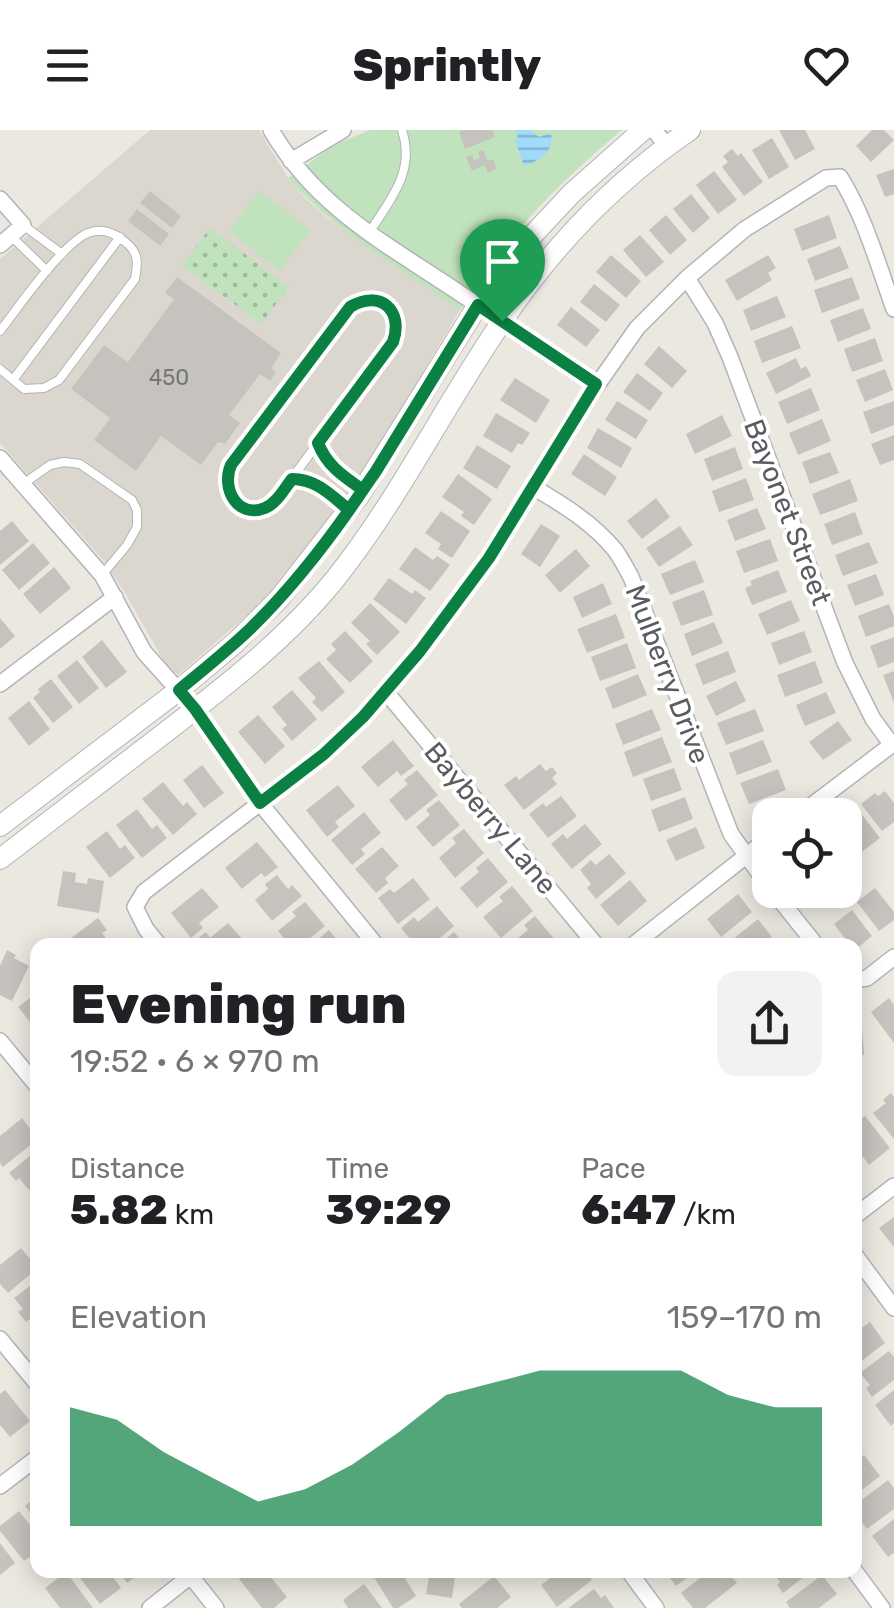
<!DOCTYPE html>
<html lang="en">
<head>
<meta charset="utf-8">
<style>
  body { margin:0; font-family:Rubik,sans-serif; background:#f2f2f2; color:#202124; height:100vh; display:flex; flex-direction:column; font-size:38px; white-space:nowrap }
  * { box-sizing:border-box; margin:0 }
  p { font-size:32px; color:#757577 }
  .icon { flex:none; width:55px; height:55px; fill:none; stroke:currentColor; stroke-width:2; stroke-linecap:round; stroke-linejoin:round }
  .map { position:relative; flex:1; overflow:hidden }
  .sheet { position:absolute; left:30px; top:808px; width:832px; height:640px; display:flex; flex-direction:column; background:#fff; border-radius:20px; box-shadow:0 5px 25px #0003 }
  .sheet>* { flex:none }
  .controls { position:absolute; left:752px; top:668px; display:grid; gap:20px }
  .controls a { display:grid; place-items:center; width:110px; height:110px; border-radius:20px; background:#fff; box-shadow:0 5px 25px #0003; font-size:50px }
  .pin { position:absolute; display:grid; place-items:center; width:85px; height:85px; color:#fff; margin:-102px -42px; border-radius:50% 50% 50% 0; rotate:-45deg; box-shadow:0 0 10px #0007 }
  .pin .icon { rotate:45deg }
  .round { display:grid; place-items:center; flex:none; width:105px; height:105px; border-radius:20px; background:#f2f2f2 }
  .head { display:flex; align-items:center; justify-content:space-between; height:170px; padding:0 40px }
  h1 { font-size:55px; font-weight:800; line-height:75px }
  .stats { display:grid; grid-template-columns:repeat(3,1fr); gap:15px; height:170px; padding:10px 40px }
  .stats div { display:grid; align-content:center }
  .stats b { font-size:42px; font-weight:800 }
  .stats small { font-size:28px; font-weight:400 }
  .stats p { font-size:28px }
  .chart { height:280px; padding:20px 40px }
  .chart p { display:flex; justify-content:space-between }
  .chart svg { width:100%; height:180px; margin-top:10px; fill:#0b8043; opacity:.7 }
  header { display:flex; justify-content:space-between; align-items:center; height:130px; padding:0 40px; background:#fff; font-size:45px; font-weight:800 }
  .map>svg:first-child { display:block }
  .education { fill:#dbd7cf }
  .grass { fill:#c0e2bd }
  .park { fill:url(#park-dots) }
  .water { fill:url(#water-rules) }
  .building { fill:#c6c3be }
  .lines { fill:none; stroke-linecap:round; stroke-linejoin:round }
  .service-casing { stroke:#b1b4b8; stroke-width:10 }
  .minor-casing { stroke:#b1b4b8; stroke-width:18 }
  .tertiary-casing { stroke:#b1b4b8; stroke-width:22 }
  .service { stroke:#fff; stroke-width:8 }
  .minor { stroke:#fff; stroke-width:15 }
  .tertiary { stroke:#fff; stroke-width:20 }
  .route-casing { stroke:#fff; stroke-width:20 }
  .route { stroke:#0b8043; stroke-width:12 }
  .labels { text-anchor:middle; stroke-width:8; stroke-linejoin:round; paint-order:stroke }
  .number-label { font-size:22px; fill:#747678 }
  .street-label { font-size:28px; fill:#595d61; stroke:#fff }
</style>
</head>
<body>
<header><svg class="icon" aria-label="menu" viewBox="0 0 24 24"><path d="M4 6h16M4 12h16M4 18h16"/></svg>Sprintly<svg class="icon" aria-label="heart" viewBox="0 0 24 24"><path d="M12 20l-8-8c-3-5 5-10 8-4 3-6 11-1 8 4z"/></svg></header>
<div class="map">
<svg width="894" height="1478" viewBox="0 0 894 1478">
  <defs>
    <pattern id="park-dots" width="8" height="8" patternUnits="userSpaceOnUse" patternTransform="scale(2.5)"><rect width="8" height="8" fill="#c0e2bd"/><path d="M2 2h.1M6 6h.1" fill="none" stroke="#9fba9d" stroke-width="1.8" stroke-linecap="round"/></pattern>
    <pattern id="water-rules" width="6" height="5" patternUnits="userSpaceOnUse" patternTransform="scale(2.5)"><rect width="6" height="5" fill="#a1dafa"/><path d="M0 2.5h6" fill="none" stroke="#86b4ce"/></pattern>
  </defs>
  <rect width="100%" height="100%" fill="#ebe8e0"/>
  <!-- education -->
  <path class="education" d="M150,0H259L288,48L307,70L329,89L460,180L353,360L280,452L252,481L178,545L165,533L125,463L103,430L0,313V129Z"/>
  <!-- grass -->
  <path class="grass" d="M370,0H622C559,52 502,110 460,180C401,139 335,102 288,48L334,15Z
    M259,61L311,100L280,141L229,101Z"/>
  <!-- park -->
  <path class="park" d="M210,98L289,157L261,194L182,135Z"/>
  <!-- water -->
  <path class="water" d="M515,0H530L539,7L551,3C554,22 541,30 524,36L515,10L518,8Z"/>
  <!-- building -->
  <path class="building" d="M464,0H492L495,7L465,19L459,2Z
    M779,0H805L815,19L795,30Z
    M872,0H884L894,10L871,32L856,16Z
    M772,8L789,37L769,49L752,20Z
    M732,19L738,26L741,23L763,52L744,66L722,37L728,32L723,26Z
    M483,20L488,31L493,29L497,39L488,43L485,35L472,41L466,27L472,25L474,30L480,28L478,22Z
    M894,39V64L885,67L876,45Z
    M714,41L737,70L718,84L696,55Z
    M150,61L181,86L172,98L140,73Z
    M691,64L710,88L693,103L673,79Z
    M137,79L169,104L160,116L128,91Z
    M666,85L687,110L670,125L649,100Z
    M829,85L837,108L802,121L794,99Z
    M640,105L664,132L646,147L623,120Z
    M840,116L849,138L815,151L807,129Z
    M611,125L641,151L626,168L596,142Z
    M768,125L776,138L768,143L772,150L737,171L725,150Z
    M177,147L281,223L271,238L276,242L270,251L260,244L229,285L240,293L225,314L218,312L201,335L161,306L136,341L94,310L110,288L71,259L104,215L128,232L174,169L165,163Z
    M852,147L860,169L822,183L814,160Z
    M594,154L620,175L606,192L580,172Z
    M777,166L786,187L751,201L743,180Z
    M571,177L600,200L586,217L557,195Z
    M863,178L871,199L838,212L830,190Z
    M792,196L801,218L762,233L754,211Z
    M875,208L883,231L852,242L844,219Z
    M659,216L687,241L672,258L644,234Z
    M796,228L801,239L806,236L811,246L776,264L766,243Z
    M885,239L893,260L865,272L856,250Z
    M637,243L663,263L650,281L623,262Z
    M515,248L550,270L536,293L500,270Z
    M811,258L820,280L787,294L778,272Z
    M617,271L648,290L636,309L605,290Z
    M894,271V295L871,304L863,282Z
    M496,283L530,303L522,315L518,313L512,323L483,306Z
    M722,285L732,306L695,324L686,304Z
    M822,289L831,311L798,325L789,303Z
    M598,298L632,318L621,338L587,318Z
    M894,305V330L880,335L871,314Z
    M477,315L511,336L497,359L463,338Z
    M735,317L743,339L712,351L704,329Z
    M830,322L839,343L810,354L802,332Z
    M584,324L617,347L605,366L571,344Z
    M458,344L492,369L474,395L461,386L464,382L442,367Z
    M746,348L754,370L719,382L712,361Z
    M850,349L858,371L820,385L812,364Z
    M656,368L670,387L642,409L627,391Z
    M757,378L766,399L735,411L727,390Z
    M441,381L470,401L452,428L438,419L441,414L425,403Z
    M855,382L863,404L832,415L824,394Z
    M12,391L29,411L0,435V401Z
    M541,394L560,406L540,437L521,424Z
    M680,396L693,415L659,437L646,418Z
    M770,409L778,431L744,443L736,421Z
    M869,412L878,433L843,446L835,425Z
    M33,413L50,433L19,460L2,440Z
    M415,417L433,430L437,426L450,435L430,461L399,439Z
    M576,419L590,436L560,463L545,445Z
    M695,430L704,452L670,465L661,444Z
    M54,437L71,458L40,484L23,464Z
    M778,440L787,462L752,475L745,458L752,455L750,451Z
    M876,444L884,465L855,476L847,455Z
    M389,448L412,464L415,460L426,468L406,494L373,469Z
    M603,453L612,474L582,488L573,467Z
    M704,460L713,485L681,496L672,472Z
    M791,470L800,491L767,505L758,484Z
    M370,473L400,502L377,525L366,514L370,511L351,493Z
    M889,474L894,487V496L866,507L858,486Z
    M616,484L625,508L587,523L577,499Z
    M0,488L15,506L0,519Z
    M714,492L723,513L692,526L684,504Z
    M345,501L373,531L350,553L326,529L336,520L331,514Z
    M804,501L812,522L779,535L771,513Z
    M894,507V532L878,538L870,516Z
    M102,510L127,542L106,558L82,527Z
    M627,513L636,538L600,551L591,527Z
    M728,521L736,542L703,555L695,534Z
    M77,530L99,558L79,574L57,546Z
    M319,531L345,562L322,582L312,572L316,568L298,548Z
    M815,531L823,553L785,567L777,545Z
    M894,541V573L883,545Z
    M638,544L647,565L613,579L605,558Z
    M51,549L73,577L53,593L33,568L40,562L38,559Z
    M736,551L746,571L716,586L706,566Z
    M292,560L317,589L292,611L282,599L287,595L272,577Z
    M826,562L836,583L805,596L796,575Z
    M29,571L50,599L29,616L8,588Z
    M652,579L661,600L623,615L615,594Z
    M755,579L764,601L726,615L717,593Z
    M258,585L285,616L265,634L238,602Z
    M838,591L852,610L823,630L809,612Z
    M662,607L672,632L633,647L624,622Z
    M393,610L414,636L401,646L397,641L378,657L361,637Z
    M763,610L772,632L737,645L729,623Z
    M540,634L546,641L552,637L557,643L552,648L557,654L524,680L504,655L516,646L519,650Z
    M202,635L224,663L204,678L183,650Z
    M674,638L682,660L651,671L643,649Z
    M778,639L786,660L749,674L740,653Z
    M417,640L438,665L406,691L389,670L408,654L404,650Z
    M163,652L183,676L187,672L197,684L173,705L142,669Z
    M338,655L355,676L335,692L339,697L327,707L306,680Z
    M885,661L894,673V692L882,701L861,674L875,663L878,666Z
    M561,666L577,686L548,708L529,684L543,673L546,677Z
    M685,667L693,689L659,702L651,680Z
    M439,670L460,695L433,717L416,697L430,685L426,680Z
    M856,677L880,708L859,724L845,705V686Z
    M137,679L152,699L157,695L167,708L142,728L116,695Z
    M364,682L381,703L361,719L365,724L352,735L331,710Z
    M585,694L602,714L572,739L551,714L563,704L567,709Z
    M696,697L705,718L676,731L666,710Z
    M464,699L484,723L455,748L439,728L456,713L452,708Z
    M107,701L120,719L125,715L135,728L110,748L86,717Z
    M257,712L278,737L265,747L261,743L242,759L225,738Z
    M382,717L399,736L385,748L388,753L376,763L355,739Z
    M609,724L626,743L596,769L587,758L591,754L580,740L591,730L596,735Z
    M488,728L508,752L477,778L460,758L479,742L476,738Z
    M63,741L76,743L75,752L87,754L88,748L104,751L99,783L57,776Z
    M277,745L288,759L292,755L302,766L272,791L255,770L268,759L265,754Z
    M413,748L430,769L398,794L378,768L390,759L394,763Z
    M630,750L647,771L618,796L600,775Z
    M512,756L533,781L501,808L483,787L503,771L499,767Z
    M202,758L219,777L199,793L203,798L191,808L171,783Z
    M875,758L894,782V790L879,801L857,772Z
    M738,764L752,782L721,807L707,789Z
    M305,772L325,796L302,815H290L278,801L296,786L292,782Z
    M437,776L454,796L432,815H415L401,798L414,787L418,792Z
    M852,780L872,806L855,820V815H850L834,794Z
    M535,786L556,811L551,815H515L513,812L528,800L524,795Z
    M98,788L107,800L102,803L111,815H70L67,811Z
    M758,789L772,807L762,815H737L732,810Z
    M228,793L245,812L242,815H197L194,812L206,802L210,808Z
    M329,800L341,815H321L317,810Z
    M454,802L465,815H439Z
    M7,820L16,825L14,828L29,836L12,871L0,865V836Z
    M38,862V896L35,898L18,877Z
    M889,868L894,875V913L871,882Z
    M855,884H861L864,925H855Z
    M891,963L894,967V1009L873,983L886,973L883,970Z
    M865,986L890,1018L869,1035L855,1016V994Z
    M22,988L38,1009L3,1037L0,1033V1006Z
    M38,1019V1053L29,1060L19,1048L16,1051L9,1043Z
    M894,1087V1117L879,1098Z
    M21,1118L31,1130L34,1127L38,1131V1138L8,1163L0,1154V1135Z
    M38,1150V1183L26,1192L18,1182L23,1179L14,1168Z
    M870,1192L885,1213L855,1236V1203Z
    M889,1221L894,1227V1250L872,1267L866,1258L870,1255L860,1243Z
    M5,1260L30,1291L10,1307L0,1295V1264Z
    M894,1260V1293L891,1296L875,1275Z
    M864,1325L880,1346L855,1365V1332Z
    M888,1350L894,1358V1379L867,1399L858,1387L862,1384L855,1375Z
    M38,1366V1392L25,1376Z
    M19,1381L38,1405V1421L24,1431L0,1401V1396Z
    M894,1389V1423L888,1427L872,1406Z
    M0,1413L15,1433L0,1445Z
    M74,1440H108L121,1458L100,1474Z
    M118,1440H145L127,1453Z
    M250,1440H265L287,1467L274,1478H262L239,1449Z
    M379,1440H400L416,1466L398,1478H393L372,1444Z
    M430,1440H456L452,1468L426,1464Z
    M561,1440H585L592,1450L557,1477L541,1455Z
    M671,1440H698L676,1456L668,1445L672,1442Z
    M710,1440H721L727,1449L731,1446L737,1453L705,1478H693L681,1463Z
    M771,1440H813L783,1463L777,1455L780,1452Z
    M66,1442L93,1478H60L45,1458Z
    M822,1445L837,1464L819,1478H790L786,1472Z
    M494,1446L511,1467L497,1478H462L459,1474Z
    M364,1454L382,1478H348L343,1470Z
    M594,1459L601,1468L605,1465L614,1478H568Z"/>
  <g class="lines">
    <!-- service casing -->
    <g class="service-casing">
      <path id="service" d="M23,95L62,124
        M369,103C390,70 416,41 402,0
        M11,106L47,141
        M365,170C392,171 402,187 393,212L275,371L261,379H244C228,367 223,354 231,335L350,177Z
        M0,201C18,178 65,109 91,102C101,99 112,102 120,108C138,120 139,129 135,149L59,250L44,258L24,259L0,239
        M13,250L120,107
        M318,313C327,334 341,344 359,357
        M292,349C315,349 330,364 347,379
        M23,354L50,335L64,332L80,334L132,370L137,380V397L127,415L102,445"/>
    </g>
    <!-- minor casing -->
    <g class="minor-casing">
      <path id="minor" d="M271,0C316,77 383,112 455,160C502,191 549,223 596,254
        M654,0L667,16
        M291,31L343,0
        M0,69L23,95L0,115
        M687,148L715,193L730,227L845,533L873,589L892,615
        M0,328L102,445L144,522L195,579L260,673L376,815
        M533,357C562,374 593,393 615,420C621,428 626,438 631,447L731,704L770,758
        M0,554L115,467
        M386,562L596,815
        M799,685L894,613
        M772,760L816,815
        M159,815L146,799L135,777L144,762L324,624L363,587L421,521L489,428L572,291L637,198L687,148L745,99L826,48L840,47C865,87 878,135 894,179
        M633,815L770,707
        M855,850L867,848L894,827
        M0,911L38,957
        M855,1086L894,1056
        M855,1125L894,1178
        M0,1209L38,1255
        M0,1356L38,1327
        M186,1440L216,1478
        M628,1440L656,1478
        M854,1440L882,1478
        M150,1478L198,1440"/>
    </g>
    <!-- tertiary casing -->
    <g class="tertiary-casing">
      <path id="tertiary" d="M0,696L179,560L235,513L279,469L359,366L478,175L503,141L529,109L572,63L643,0
        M0,729C54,688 108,646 162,605C224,557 287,509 336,448C401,366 446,272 505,187C555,114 617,50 690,0"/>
    </g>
    <!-- service -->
    <use href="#service" class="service"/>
    <!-- minor -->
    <use href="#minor" class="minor"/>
    <!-- tertiary -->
    <use href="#tertiary" class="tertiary"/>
  </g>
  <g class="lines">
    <!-- route casing -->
    <g class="route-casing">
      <path id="route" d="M502,191L478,175L376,341C367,354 358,367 349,380C331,365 316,349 292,349C284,359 277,373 265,378C237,389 221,358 231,335L350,177C380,159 404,180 393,212L318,313C327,336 343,346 363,360C330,409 292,458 250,499C228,520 203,540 179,560L195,579L260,673L324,624L363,587L420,521L489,428L596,254L502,191"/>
    </g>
    <!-- route -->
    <use href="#route" class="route"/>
  </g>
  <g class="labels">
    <!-- number labels -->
    <g class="number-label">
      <text x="169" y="255">450</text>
    </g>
    <!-- street labels -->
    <g class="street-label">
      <text transform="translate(788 382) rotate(69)" y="10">Bayonet Street</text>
      <text transform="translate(668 544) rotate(69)" y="10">Mulberry Drive</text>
      <text transform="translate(491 688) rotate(50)" y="10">Bayberry Lane</text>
    </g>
  </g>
</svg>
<div class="controls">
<a><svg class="icon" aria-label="locate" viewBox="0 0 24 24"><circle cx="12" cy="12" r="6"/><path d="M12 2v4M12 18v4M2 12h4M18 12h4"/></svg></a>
</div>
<div class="pin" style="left:502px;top:191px;background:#1e9e55"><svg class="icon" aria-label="arrive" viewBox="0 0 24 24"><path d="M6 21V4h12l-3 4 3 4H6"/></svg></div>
<section class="sheet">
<div class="head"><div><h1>Evening run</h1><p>19:52 · 6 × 970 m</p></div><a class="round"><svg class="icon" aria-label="share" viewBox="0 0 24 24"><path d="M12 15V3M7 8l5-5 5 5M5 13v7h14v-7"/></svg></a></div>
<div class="stats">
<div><p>Distance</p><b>5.82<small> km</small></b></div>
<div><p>Time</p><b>39:29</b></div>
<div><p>Pace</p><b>6:47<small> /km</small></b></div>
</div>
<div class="chart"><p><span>Elevation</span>159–170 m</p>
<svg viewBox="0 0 160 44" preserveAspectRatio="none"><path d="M0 44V15L10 18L20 26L30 32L40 38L50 35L60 29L70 21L80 12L90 9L100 6L110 6L120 6L130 6L140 12L150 15L160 15V44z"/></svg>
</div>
</section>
</div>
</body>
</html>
